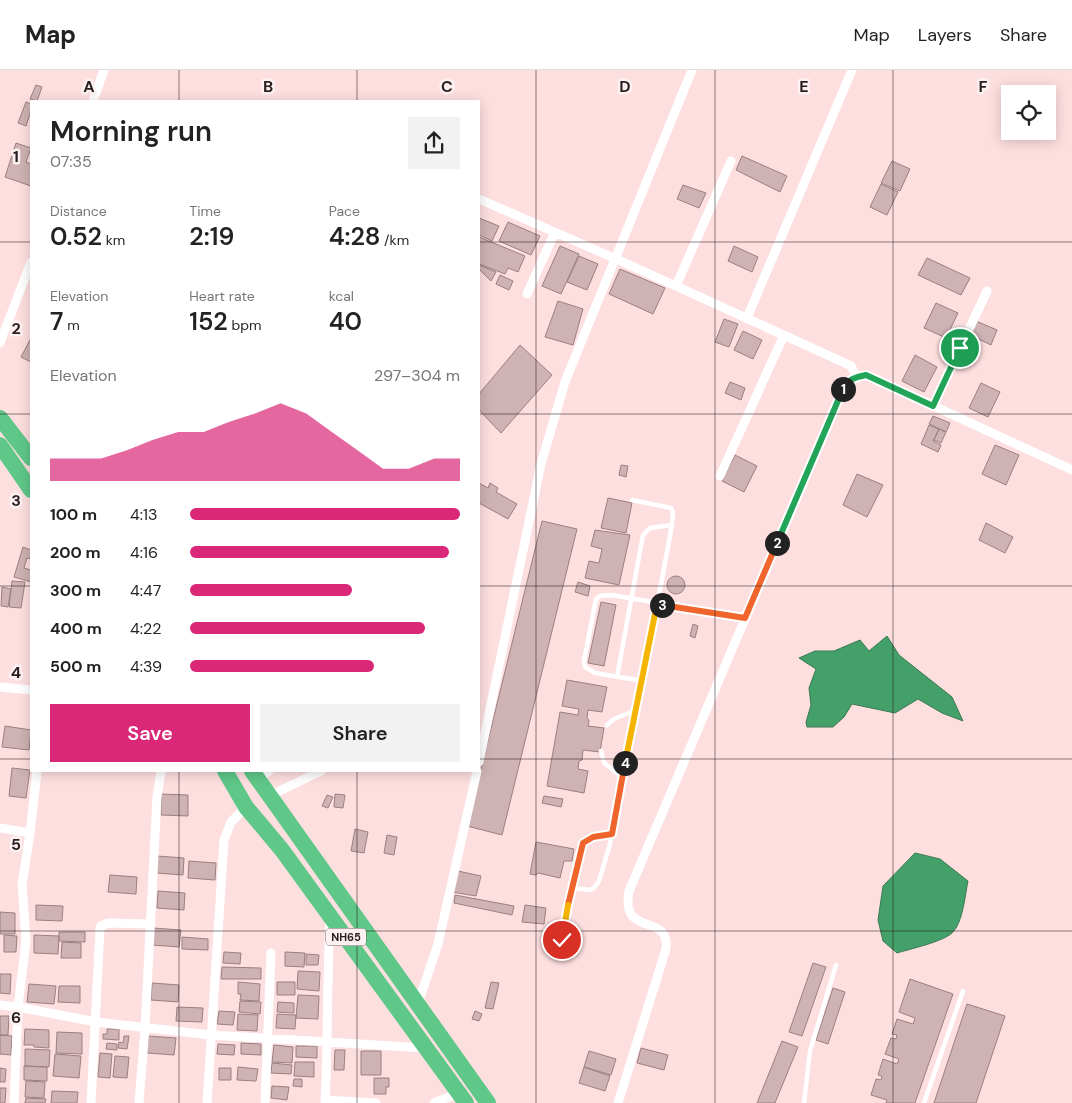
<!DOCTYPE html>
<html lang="en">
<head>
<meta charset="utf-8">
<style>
  body { margin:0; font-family:"DM Sans",sans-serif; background:#f2f2f2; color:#222; height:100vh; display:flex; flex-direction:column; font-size:19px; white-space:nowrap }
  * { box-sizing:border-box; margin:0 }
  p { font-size:16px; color:#767676 }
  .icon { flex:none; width:28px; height:28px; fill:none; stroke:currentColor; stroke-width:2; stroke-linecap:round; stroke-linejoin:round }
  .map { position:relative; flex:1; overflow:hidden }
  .panel { position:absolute; left:30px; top:30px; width:450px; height:672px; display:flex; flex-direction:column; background:#fff; border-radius:0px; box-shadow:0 2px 12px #0003 }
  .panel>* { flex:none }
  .buttons { position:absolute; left:1001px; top:15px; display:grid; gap:10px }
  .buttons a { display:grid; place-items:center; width:55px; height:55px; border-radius:0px; background:#fff; box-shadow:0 2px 12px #0003; font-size:25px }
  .pin { position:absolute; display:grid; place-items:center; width:42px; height:42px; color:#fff; margin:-21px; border:2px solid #fff; border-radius:50%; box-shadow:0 1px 5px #0007 }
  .km { position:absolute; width:25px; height:25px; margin:-12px; border-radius:50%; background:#222; color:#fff; font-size:14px; line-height:25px; text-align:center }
  .round { display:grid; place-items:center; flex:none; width:52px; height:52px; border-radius:0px; background:#f2f2f2 }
  .summary { display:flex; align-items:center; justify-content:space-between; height:85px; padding:0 20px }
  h1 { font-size:28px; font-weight:600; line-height:38px }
  .metrics { display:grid; grid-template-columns:repeat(3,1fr); gap:8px; height:85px; padding:5px 20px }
  .metrics div { display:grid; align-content:center }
  .metrics b { font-size:25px; font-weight:600 }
  .metrics small { font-size:14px; font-weight:400 }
  .metrics p { font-size:14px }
  .chart { height:140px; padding:10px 20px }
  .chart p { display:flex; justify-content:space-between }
  .chart svg { width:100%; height:90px; margin-top:5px; fill:#db2777; opacity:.7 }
  .button { display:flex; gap:10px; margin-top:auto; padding:10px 20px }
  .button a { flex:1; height:58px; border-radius:0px; background:#db2777; color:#fff; font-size:20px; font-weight:600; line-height:58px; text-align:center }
  .button a+a { background:#f2f2f2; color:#222 }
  ul { padding:0 20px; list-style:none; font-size:16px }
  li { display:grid; grid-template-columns:80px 60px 1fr; align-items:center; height:38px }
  li i { height:12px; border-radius:6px; background:#db2777 }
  header { display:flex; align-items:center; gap:30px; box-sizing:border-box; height:70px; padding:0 25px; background:#fff; border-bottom:1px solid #e0e0e0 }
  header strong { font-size:24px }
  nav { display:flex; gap:28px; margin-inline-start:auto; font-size:18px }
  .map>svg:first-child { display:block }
  .water { fill:#44a069; stroke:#3c7953 }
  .building { fill:#cfb2b3; stroke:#9b7f81 }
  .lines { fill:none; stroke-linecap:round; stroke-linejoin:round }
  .lane { stroke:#fff; stroke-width:4.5 }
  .street { stroke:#fff; stroke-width:9 }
  .highway { stroke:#5fc788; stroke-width:16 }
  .split-1-casing { stroke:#fff; stroke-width:10 }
  .split-2-casing { stroke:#fff; stroke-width:10 }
  .split-3-casing { stroke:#fff; stroke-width:10 }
  .split-4-casing { stroke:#fff; stroke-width:10 }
  .split-5-casing { stroke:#fff; stroke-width:10 }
  .split-6-casing { stroke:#fff; stroke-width:10 }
  .split-1 { stroke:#22a559; stroke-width:6 }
  .split-2 { stroke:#22a559; stroke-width:6 }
  .split-3 { stroke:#f0652b; stroke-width:6 }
  .split-4 { stroke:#f5b400; stroke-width:6 }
  .split-5 { stroke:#f0652b; stroke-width:6 }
  .split-6 { stroke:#f5b400; stroke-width:6 }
  .grid { fill:none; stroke:#2a1f20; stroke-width:1; stroke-opacity:0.55 }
  .labels { text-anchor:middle; stroke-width:5; stroke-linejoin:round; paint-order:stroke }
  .shield { fill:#fef1f2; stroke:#6a5e5f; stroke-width:1 }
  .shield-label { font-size:11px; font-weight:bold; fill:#2a1f20 }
  .grid-label { font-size:16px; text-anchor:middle; font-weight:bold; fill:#2a1f20; stroke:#fef1f2; stroke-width:5; stroke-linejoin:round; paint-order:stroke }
</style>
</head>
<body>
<header>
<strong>Map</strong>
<nav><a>Map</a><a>Layers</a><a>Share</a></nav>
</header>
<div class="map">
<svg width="1072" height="1033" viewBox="0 0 1072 1033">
  <rect width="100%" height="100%" fill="#fedfe0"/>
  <!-- water -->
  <path class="water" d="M887,566L899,585L952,627L963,651L942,643L918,629L895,643L852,634L844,647L833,657H807L806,652L811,635L809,618L816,599L799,588L815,581H834L860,570L869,581Z
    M915,783L940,789L968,811C965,825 963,853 952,863C942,872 910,879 897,883L883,871L878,850L883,816Z"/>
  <!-- building -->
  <path class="building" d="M36,15L42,17L37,31L30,29Z
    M26,32L31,34V41L26,56L18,53Z
    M16,73L31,78L26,92L31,94V116L5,107Z
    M742,86L787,106L780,122L736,100Z
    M892,91L910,99L900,121L881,113Z
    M881,114L898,122L887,145L870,137Z
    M683,115L706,123L699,138L677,129Z
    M479,148L499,156L492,171L479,165Z
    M508,152L540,166L531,185L499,171Z
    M479,167L525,186L518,202L508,198L505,204L479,194Z
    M560,176L579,184L561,224L542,216Z
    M734,176L758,187L752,202L728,191Z
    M579,186L598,194L587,220L567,212Z
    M927,188L970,208L961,225L918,205Z
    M479,195L496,202L491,211L479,199Z
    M620,199L665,218L653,244L609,224Z
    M500,205L513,211L509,220L496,214Z
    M558,231L583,239L573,275L545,267Z
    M936,233L958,243L946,268L924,258Z
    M724,249L738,254L729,277L715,272Z
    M976,251L997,260L991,275L970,265Z
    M743,261L762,270L753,289L734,280Z
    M31,268V292L21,287Z
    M520,275L552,305L501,363L479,340V324Z
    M915,285L937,297L924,322L902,311Z
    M730,312L745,318L741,330L725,323Z
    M981,313L1000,322L988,347L969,338Z
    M933,346L950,353L946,362L929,354Z
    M929,355L939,359L933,371L941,375L938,382L921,374Z
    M939,359L946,362L941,373L934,370Z
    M995,375L1019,385L1006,415L982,404Z
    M735,385L757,396L744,422L722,411Z
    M621,395L628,396L626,407L619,405Z
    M857,404L883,415L867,447L843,435Z
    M479,413L488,418L490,413L498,418L496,422L517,434L508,449L479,433Z
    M608,428L632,433L626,463L601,458Z
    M542,451L577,459L502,765L467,756Z
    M986,453L1013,467L1005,483L979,470Z
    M595,460L630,465L619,515L585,508L589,491L599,493L602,479L591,476Z
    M23,477L31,480V489L27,488L24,498L31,500V512L14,507Z
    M667 515a9 9 0 1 1 18 0a9 9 0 1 1-18 0Z
    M12,511L25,512L21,538L9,537Z
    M578,512L590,516L588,526L575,522Z
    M2,517L11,519L8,537L1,536Z
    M601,532L616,535L604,596L588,593Z
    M693,554L698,556L695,568L690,566Z
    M567,610L607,617L602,642L588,640L587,648L589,650L588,656L604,658L600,682L583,680L582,690L579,691L578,699L588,701L584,723L547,716L560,642L578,645L579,639L562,636Z
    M5,656L31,660L29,680L2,677Z
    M12,698L30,700L26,728L9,726Z
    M161,724L188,725V746L161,745Z
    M335,724L345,725L343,738L334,737Z
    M327,725L333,727L328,738L322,736Z
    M544,726L563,729L561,737L542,733Z
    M355,759L368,762L364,783L351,781Z
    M387,765L397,767L394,785L384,783Z
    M536,772L574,779L572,791H564L560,808L538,803L536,805L530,804Z
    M157,786L184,788L183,805L156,803Z
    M189,791L216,793L215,810L188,808Z
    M458,801L481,806L476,826L452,822Z
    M110,805L137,807L136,824L108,822Z
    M158,821L185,823L184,840L157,838Z
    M455,825L514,836L512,845L454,833Z
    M36,835L63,836L62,851L36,850Z
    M525,835L546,838L544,854L522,852Z
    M0,842L15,843V864H0Z
    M153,858L181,860L179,877L152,875Z
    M59,862H85V872L59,871Z
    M4,865L17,866L16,882H4Z
    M34,865L59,866L58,884L34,883Z
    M182,867L208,869V880L182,879Z
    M62,872L81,873V888H61Z
    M224,882L241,883L240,894L223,893Z
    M285,882L305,883L304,897L285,896Z
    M306,884L319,885L318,895H306Z
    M813,893L826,897L802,966L789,962Z
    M222,897L261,898V909H221Z
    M298,901L320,902L319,921L297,919Z
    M0,904H11L10,924L0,923Z
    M910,909L953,924L915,1033H886L887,1030L871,1025L876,1009L881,1010L882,1006L878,1005L883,989L897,994L899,989L885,984L891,968L896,969L897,965L892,964L897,949L913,954L915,948L899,942Z
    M238,912L260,914L259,931L240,930L241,924H238Z
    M277,912H295V925H277Z
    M491,912L499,913L493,939L485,938Z
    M152,913L179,915L178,932L151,930Z
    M29,914L56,916L54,934L27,932Z
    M59,916H80V933L58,932Z
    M833,918L845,922L828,974L816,970Z
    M298,925L319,926L318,949L296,948Z
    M240,931L261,932L260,944L239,942Z
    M278,932L294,933V943L277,942Z
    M967,934L1005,946L976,1033H934Z
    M177,937L203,938L202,952L176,951Z
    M219,941L235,942L233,955L217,954Z
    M475,941L482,944L479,951L472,949Z
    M238,944L258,945L257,961L237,960Z
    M277,944L296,945L295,959L276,958Z
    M0,946H9L8,965H0Z
    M25,959L49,960V978L34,977V975H24Z
    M107,959H119V970L103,969V964H107Z
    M57,962L82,963V984L56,983Z
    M0,965L12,966L11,985L0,984Z
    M124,966H129L127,979L118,978L119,972L123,973Z
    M148,966L176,968L174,985L147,983Z
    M782,971L798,977L775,1033H757Z
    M107,973L117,974V980L106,979Z
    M241,973L261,974V985L241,984Z
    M218,974L235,975L234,985L217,984Z
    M274,975L293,977L292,993L272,992Z
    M296,976H317V988L296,987Z
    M641,978L668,985L664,1000L637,993Z
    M25,979L50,980L49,997L25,996Z
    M335,980H345L344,1000H334Z
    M361,981H381V1005H361Z
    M589,981L616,989L611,1005L584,997Z
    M100,983L112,984L110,1008L98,1007Z
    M55,984L81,986L79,1008L53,1006Z
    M115,986L129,987L127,1008L113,1007Z
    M295,992H314V1007L294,1006Z
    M272,993L292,995L291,1004L271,1003Z
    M24,996L47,997V1011L24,1010Z
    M238,997L258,999L256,1011L237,1010Z
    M584,997L610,1006L605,1021L579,1013Z
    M0,998L6,999L5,1012H0Z
    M219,998H231V1010H219Z
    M374,1008H389V1017H386V1024H374Z
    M294,1009H302V1017L293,1016Z
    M26,1011L45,1012L44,1028L25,1027Z
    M272,1016L289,1017L287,1030L271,1028Z
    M0,1018H6L5,1033H0Z
    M52,1021L78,1022L77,1033H51Z
    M26,1028L46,1029L45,1033H25Z"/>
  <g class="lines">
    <!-- lane -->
    <path class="lane" d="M617,607L643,465L650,458L672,455
      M643,611L595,603L585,597L584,591L596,529L600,526L612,525L745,548
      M607,655L614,649L636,640
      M601,681L604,693L622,707
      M572,818L590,820L594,818L599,811L610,774L622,707L643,611L672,455L673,442L671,438L632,430
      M562,870L572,818L583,773L593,767L612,764
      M804,1033L810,981L836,895
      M924,1033L963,921"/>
    <!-- street -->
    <path class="street" d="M93,31L104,0
      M479,129L614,188L845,293L851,296L856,306
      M676,216L731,91
      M527,224L555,162
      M747,248L852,0
      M0,273L31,192
      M933,336L987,221
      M720,406L784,265
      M0,617L31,620
      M479,692L541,394L565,312L692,0
      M257,709L269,701
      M269,726L321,701
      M0,758L30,763L22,815L26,870L18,937L14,1033
      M30,763L37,701
      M418,933L438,874L477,701
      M0,935L18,937L96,952L211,965L425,978
      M325,1030L376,1033
      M91,1033L100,859L101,856L108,853L151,854
      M139,1033L145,958L157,727L161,701
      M207,1033L224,770L231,752L246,737
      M265,1033L271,883
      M325,1033C328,971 327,910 330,848
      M434,1033L459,1023
      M618,1033L666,879C670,841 620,869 629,821L844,317C850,309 857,306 867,305L1072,400"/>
    <!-- highway -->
    <path class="highway" d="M0,348L31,388
      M0,375L31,420
      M225,701L246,737L282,780L466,1033
      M252,701L488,1033"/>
  </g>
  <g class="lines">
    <!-- split-1 casing -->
    <g class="split-1-casing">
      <path id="split-1" d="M843,319C848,309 856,307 866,305L933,336L960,278"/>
    </g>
    <!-- split-2 casing -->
    <g class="split-2-casing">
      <path id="split-2" d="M777,473L843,319"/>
    </g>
    <!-- split-3 casing -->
    <g class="split-3-casing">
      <path id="split-3" d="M662,535L745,548L777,473"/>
    </g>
    <!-- split-4 casing -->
    <g class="split-4-casing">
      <path id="split-4" d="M625,693L657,534L662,535"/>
    </g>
    <!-- split-5 casing -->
    <g class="split-5-casing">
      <path id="split-5" d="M568,835L583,773L593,767L612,764L625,693"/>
    </g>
    <!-- split-6 casing -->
    <g class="split-6-casing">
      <path id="split-6" d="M562,870L568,835"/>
    </g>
    <!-- split-1 -->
    <use href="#split-1" class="split-1"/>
    <!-- split-2 -->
    <use href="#split-2" class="split-2"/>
    <!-- split-3 -->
    <use href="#split-3" class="split-3"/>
    <!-- split-4 -->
    <use href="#split-4" class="split-4"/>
    <!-- split-5 -->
    <use href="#split-5" class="split-5"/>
    <!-- split-6 -->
    <use href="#split-6" class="split-6"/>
  </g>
  <!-- grid -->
  <path class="grid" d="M179,0V31M357,0V31M536,0V1033M715,0V1033M893,0V1033M0,172H31M479,172H1072M0,344H31M479,344H1072M0,516H31M479,516H1072M0,689H31M479,689H1072M179,701V1033M357,701V1033M0,861H1072"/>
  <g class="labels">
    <!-- shield labels -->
    <rect class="shield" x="326" y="858.5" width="40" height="17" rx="4"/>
    <g class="shield-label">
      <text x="346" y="871">NH65</text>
    </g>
  </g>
  <g class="grid-label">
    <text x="89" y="22">A</text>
    <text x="268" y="22">B</text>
    <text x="447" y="22">C</text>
    <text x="625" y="22">D</text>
    <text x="804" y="22">E</text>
    <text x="983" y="22">F</text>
    <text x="16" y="92">1</text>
    <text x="16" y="264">2</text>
    <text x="16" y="436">3</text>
    <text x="16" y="608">4</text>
    <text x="16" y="780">5</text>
    <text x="16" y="953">6</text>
  </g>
</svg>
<div class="buttons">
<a><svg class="icon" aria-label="locate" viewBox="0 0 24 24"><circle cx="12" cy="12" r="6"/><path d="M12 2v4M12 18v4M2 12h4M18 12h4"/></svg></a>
</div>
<div class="pin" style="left:960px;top:278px;background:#1e9e55"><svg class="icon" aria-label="arrive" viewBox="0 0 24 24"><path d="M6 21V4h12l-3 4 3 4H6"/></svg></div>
<div class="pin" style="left:562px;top:870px;background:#d93025"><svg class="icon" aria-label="check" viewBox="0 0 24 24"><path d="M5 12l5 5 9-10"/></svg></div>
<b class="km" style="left:843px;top:319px">1</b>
<b class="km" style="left:777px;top:473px">2</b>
<b class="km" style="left:662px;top:535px">3</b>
<b class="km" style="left:625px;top:693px">4</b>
<section class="panel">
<div class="summary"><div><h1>Morning run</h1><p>07:35</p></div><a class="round"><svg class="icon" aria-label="share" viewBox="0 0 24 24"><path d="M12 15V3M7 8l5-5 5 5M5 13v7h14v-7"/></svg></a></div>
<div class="metrics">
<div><p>Distance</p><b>0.52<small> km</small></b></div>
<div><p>Time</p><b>2:19</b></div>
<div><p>Pace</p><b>4:28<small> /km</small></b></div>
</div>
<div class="metrics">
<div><p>Elevation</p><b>7<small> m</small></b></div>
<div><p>Heart rate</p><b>152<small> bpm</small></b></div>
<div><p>kcal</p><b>40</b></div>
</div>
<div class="chart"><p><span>Elevation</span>297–304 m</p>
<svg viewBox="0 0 160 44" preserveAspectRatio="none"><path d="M0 44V33L10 33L20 33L30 29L40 24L50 20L60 20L70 15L80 11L90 6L100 11L110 20L120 29L130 38L140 38L150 33L160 33V44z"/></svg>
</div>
<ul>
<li><b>100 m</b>4:13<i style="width:100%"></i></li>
<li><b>200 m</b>4:16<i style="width:96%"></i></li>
<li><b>300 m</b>4:47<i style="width:60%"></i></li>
<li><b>400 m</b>4:22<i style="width:87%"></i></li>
<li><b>500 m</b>4:39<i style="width:68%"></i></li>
</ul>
<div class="button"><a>Save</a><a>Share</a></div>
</section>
</div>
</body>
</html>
